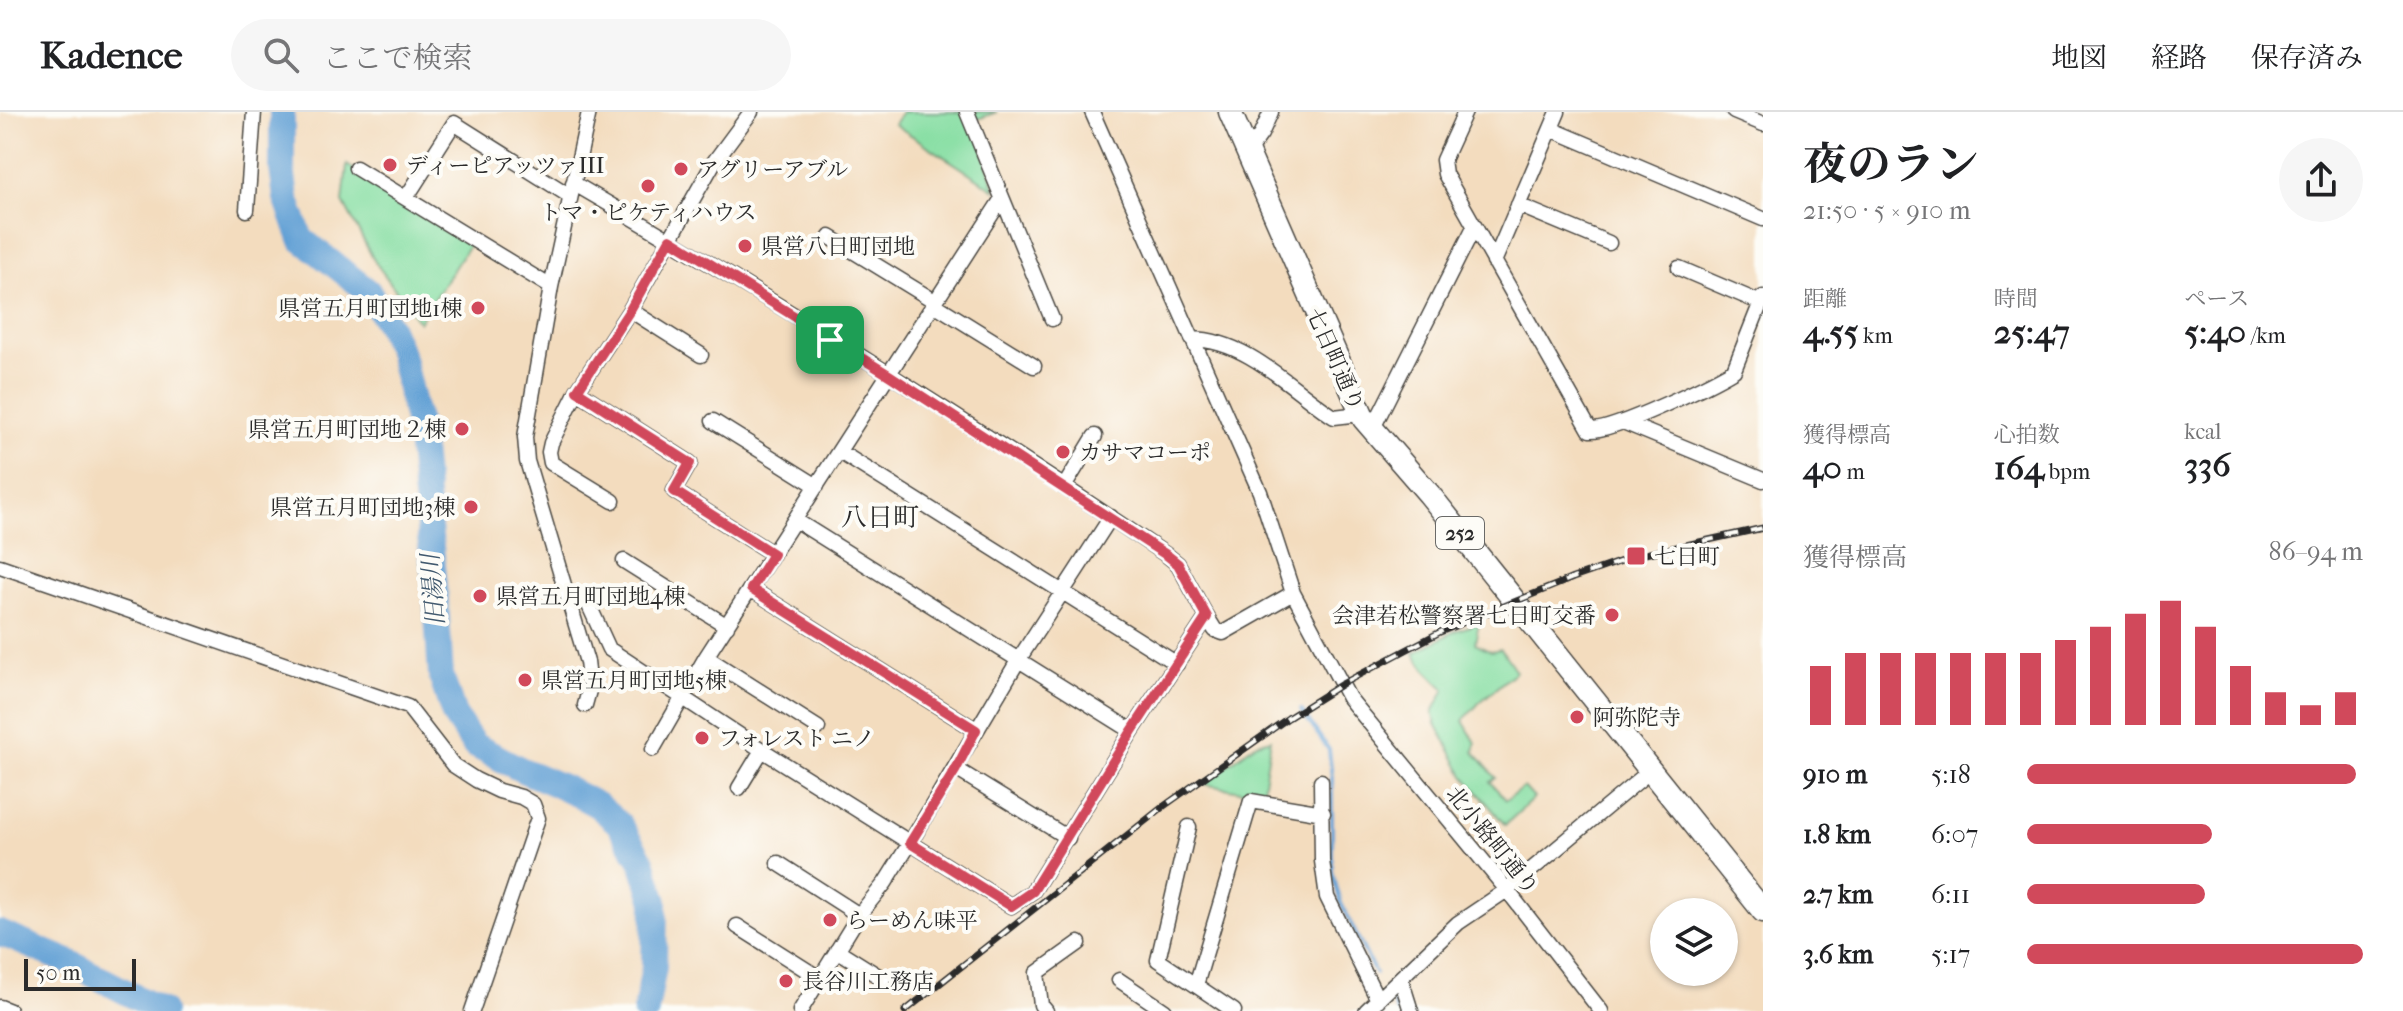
<!DOCTYPE html>
<html lang="ja">
<head>
<meta charset="utf-8">
<style>
  body { margin:0; font-family:"IM FELL French Canon","Noto Serif JP",serif; background:#f6f6f6; color:#202124; height:100vh; display:flex; flex-direction:column; font-size:30px; white-space:nowrap }
  * { box-sizing:border-box; margin:0 }
  p { font-size:26px; color:#757577 }
  .icon { flex:none; width:44px; height:44px; fill:none; stroke:currentColor; stroke-width:2; stroke-linecap:round; stroke-linejoin:round }
  .map { position:relative; flex:1; overflow:hidden }
  .details { display:flex; flex-direction:column; background:#fff; width:640px }
  .details>* { flex:none }
  .controls { position:absolute; left:1650px; top:786px; display:grid; gap:16px }
  .controls a { display:grid; place-items:center; width:88px; height:88px; border-radius:50%; background:#fff; box-shadow:0 2px 6px #0004; font-size:40px }
  .scale { position:absolute; left:24px; bottom:20px; width:112px; box-sizing:border-box; padding-left:8px; border:4px solid #2b2b2b; border-top:0; font-size:22px; line-height:28px; white-space:nowrap; color:#2b2b2b; -webkit-text-stroke:6px #fdfcf7; paint-order:stroke }
  .pin { position:absolute; display:grid; place-items:center; width:68px; height:68px; color:#fff; margin:-34px; border-radius:16px; box-shadow:0 4px 12px #0006 }
  .round { display:grid; place-items:center; flex:none; width:84px; height:84px; border-radius:42px; background:#f6f6f6 }
  .head { display:flex; align-items:center; justify-content:space-between; height:136px; padding:0 40px }
  h1 { font-size:44px; font-weight:700; line-height:60px }
  .metrics { display:grid; grid-template-columns:repeat(3,1fr); gap:12px; height:136px; padding:8px 40px }
  .metrics div { display:grid; align-content:center }
  .metrics b { font-size:34px; font-weight:700 }
  .metrics small { font-size:22px; font-weight:400 }
  .metrics p { font-size:22px }
  .chart { height:224px; padding:16px 40px }
  .chart p { display:flex; justify-content:space-between }
  .chart svg { width:100%; height:144px; margin-top:8px; stroke:#d1495b; stroke-width:6 }
  ul { padding:0 40px; list-style:none; font-size:26px }
  li { display:grid; grid-template-columns:128px 96px 1fr; align-items:center; height:60px }
  li i { height:20px; border-radius:10px; background:#d1495b }
  header { display:flex; align-items:center; gap:48px; box-sizing:border-box; height:112px; padding:0 40px; background:#fff; border-bottom:2px solid #e0e0e0 }
  header strong { font-size:38px }
  nav { display:flex; gap:44px; margin-inline-start:auto; font-size:28px }
  .search { width:560px; height:72px; background:#f6f6f6; display:flex; align-items:center; gap:20px; box-sizing:border-box; padding:0 28px; border-radius:44px; color:#757577; font-size:30px }
  main { display:flex; flex:1; min-height:0 }
  .map>svg:first-child { display:block }
  .green { fill:#86dea3; stroke:#588467; stroke-width:2 }
  .lines { fill:none; stroke-linecap:round; stroke-linejoin:round }
  .stream { stroke:#64a1d5; stroke-width:4 }
  .river { stroke:#64a1d5; stroke-width:26 }
  .minor-casing { stroke:#494641; stroke-width:17 }
  .trunk-casing { stroke:#494641; stroke-width:25 }
  .minor { stroke:#fff; stroke-width:14 }
  .trunk { stroke:#fff; stroke-width:22 }
  .rail-casing { stroke:#2b2b2b; stroke-width:7 }
  .rail { stroke:#fdfcf7; stroke-width:4; stroke-dasharray:12; stroke-linecap:butt }
  .route-casing { stroke:#fff; stroke-width:16 }
  .route { stroke:#d1495b; stroke-width:10 }
  .poi-dot { fill:#d1495b; stroke:#fdfcf7; stroke-width:3 }
  .labels { text-anchor:middle; stroke-width:8; stroke-linejoin:round; paint-order:stroke }
  .shield { fill:#fdfcf7; stroke:#6a6a68; stroke-width:2 }
  .shield-label { font-size:20px; font-weight:bold; fill:#2b2b2b }
  .poi-label { font-size:22px; fill:#2b2b2b; stroke:#fdfcf7; text-anchor:start }
  .street-label { font-size:22px; fill:#2b2b2b; stroke:#fdfcf7 }
  .water-label { font-size:24px; font-style:italic; fill:#425a6f; stroke:#fdfcf7 }
  .quarter-label { font-size:26px; fill:#2b2b2b; stroke:#fdfcf7 }
</style>
</head>
<body>
<header>
<strong>Kadence</strong>
<div class="search"><svg class="icon" aria-label="search" viewBox="0 0 24 24"><circle cx="10" cy="10" r="6"/><path d="M15 15l6 6"/></svg>ここで検索</div>
<nav><a>地図</a><a>経路</a><a>保存済み</a></nav>
</header>
<main>
<div class="map">
<svg width="1763" height="899" viewBox="0 0 1763 899">
  <rect width="100%" height="100%" fill="#fdfcf7"/>
  <filter id="ink" filterUnits="userSpaceOnUse"><feTurbulence type="fractalNoise" baseFrequency=".0125" numOctaves="2"/><feDisplacementMap in="SourceGraphic" scale="16" xChannelSelector="R" yChannelSelector="G"/><feConvolveMatrix kernelMatrix="1 2 1 2 8 2 1 2 1" color-interpolation-filters="sRGB"/></filter>
  <filter id="wash" filterUnits="userSpaceOnUse"><feTurbulence type="fractalNoise" baseFrequency=".006" numOctaves="4" result="noise"/><feDisplacementMap in="SourceGraphic" scale="32" xChannelSelector="R" yChannelSelector="G"/><feGaussianBlur stdDeviation="1.8" result="paint"/><feColorMatrix in="noise" values="0 0 0 0 0 0 0 0 0 0 0 0 0 0 0 0 0 1.4 0 .05"/><feComposite in="paint" operator="in"/></filter>
  <g filter="url(#wash)">
    <rect width="100%" height="100%" fill="#f3dcbe"/>
    <!-- green -->
    <path class="green" d="M902,0H997L975,8L995,78L894,12Z
      M347,53L471,130L419,210L375,150L343,90Z
      M1479,511L1475,531L1491,539L1501,537L1516,559L1479,591L1463,609L1476,631L1474,640L1496,666L1490,670L1506,688L1524,675L1534,686L1505,713L1464,664L1436,612L1433,600L1445,577L1426,558L1414,541L1455,519Z
      M1271,627L1262,683L1203,672L1257,631Z"/>
    <g class="lines">
      <!-- stream -->
      <path class="stream" d="M1301,598L1329,638L1332,666V759L1341,791L1375,861
        M1390,883L1397,899"/>
      <!-- river -->
      <path class="river" d="M282,0V56L286,86L301,127L368,179L389,214L401,242L419,317L435,474L441,564L454,603L474,633L522,658L565,676L597,693L618,711L642,749L655,790L654,855L646,899
        M0,821L69,850L162,899"/>
    </g>
  </g>
  <g filter="url(#ink)">
    <g class="lines">
      <!-- minor casing -->
      <g class="minor-casing">
        <path id="minor" d="M967,0L1052,207
          M1092,0L1260,380L1293,481L1349,586L1507,778L1601,899
          M1465,0L1443,48L1445,62L1590,318C1612,320 1711,272 1734,258L1763,185
          M1734,0L1763,12
          M1551,17L1763,107
          M1248,40L1261,22L1271,0
          M356,56L551,175
          M573,71C775,188 974,313 1168,444L1178,452L1207,505
          M406,86L454,11L570,84
          M1518,93L1609,131
          M247,98L254,0
          M830,125L936,190
          M1494,150L1558,0
          M1679,156L1761,191
          M934,192L1034,254
          M630,198L701,243
          M1192,227C1248,228 1291,277 1334,305L1360,302
          M577,279L690,351L674,379L773,442
          M713,309L817,374
          M1623,310L1763,368
          M1372,318L1474,115
          M840,340L1177,552
          M1064,375L1095,324
          M613,389L551,351L549,340L551,331L577,279L630,198L714,50L751,0
          M795,408L1132,619
          M624,449L727,514
          M0,454L408,595L453,653L476,668L499,679L521,685L533,692L538,706L472,899
          M751,477L976,618
          M587,489L609,537L762,638L1011,794L1033,779L1132,619L1207,505L1215,518L1223,521L1293,481
          M706,545L818,616
          M585,593L590,575L587,550L527,349L525,325L551,175L589,0
          M653,637L706,545L1001,88
          M956,657L1068,726
          M1321,669L1322,749L1327,785L1378,888
          M739,676L762,638
          M1189,715L1158,848L1234,899
          M778,751L859,803
          M737,814L819,866
          M837,838L883,867
          M1401,867L1411,899
          M1119,868L1165,899
          M1196,873L1251,689L1323,701
          M0,895L10,899
          M800,899L859,803L885,771L910,731L1019,547L1111,405
          M1046,899L1041,893L1037,861L1079,831
          M1366,899L1458,811L1507,778L1650,659"/>
      </g>
      <!-- trunk casing -->
      <g class="trunk-casing">
        <path id="trunk" d="M1230,0L1364,307L1429,382L1763,799"/>
      </g>
      <!-- minor -->
      <use href="#minor" class="minor"/>
      <!-- trunk -->
      <use href="#trunk" class="trunk"/>
      <!-- rail casing -->
      <g class="rail-casing">
        <path id="rail" d="M905,899L1164,694L1288,606L1342,572L1440,520L1573,466L1636,444L1763,416"/>
      </g>
      <!-- rail -->
      <use href="#rail" class="rail"/>
    </g>
  </g>
  <g class="lines" filter="url(#ink)">
    <!-- route casing -->
    <g class="route-casing">
      <path id="route" d="M670,127L889,263L1168,444L1178,452L1207,505L1132,619L1033,779L1011,794L910,731L956,657L976,618L751,477L773,442L674,379L690,351L577,279L630,198Z"/>
    </g>
    <!-- route -->
    <use href="#route" class="route"/>
  </g>
  <!-- markers -->
  <g class="poi-dot">
    <circle cx="390" cy="53" r="8"/>
    <circle cx="681" cy="57" r="8"/>
    <circle cx="648" cy="74" r="8"/>
    <circle cx="745" cy="134" r="8"/>
    <circle cx="478" cy="196" r="8"/>
    <circle cx="462" cy="317" r="8"/>
    <circle cx="1063" cy="340" r="8"/>
    <circle cx="471" cy="395" r="8"/>
    <rect x="1626" y="434" width="20" height="20" rx="4"/>
    <circle cx="480" cy="484" r="8"/>
    <circle cx="1612" cy="503" r="8"/>
    <circle cx="525" cy="568" r="8"/>
    <circle cx="1577" cy="605" r="8"/>
    <circle cx="702" cy="626" r="8"/>
    <circle cx="830" cy="808" r="8"/>
    <circle cx="786" cy="869" r="8"/>
  </g>
  <g class="labels">
    <!-- shield labels -->
    <rect class="shield" x="1436" y="405" width="48" height="32" rx="6"/>
    <g class="shield-label">
      <text x="1460" y="428">252</text>
    </g>
    <!-- poi labels -->
    <g class="poi-label">
      <text x="406" y="61">ディーピアッツァIII</text>
      <text x="697" y="65">アグリーアブル</text>
      <text x="648" y="108" text-anchor="middle">トマ・ピケティハウス</text>
      <text x="761" y="142">県営八日町団地</text>
      <text x="462" y="204" text-anchor="end">県営五月町団地1棟</text>
      <text x="446" y="325" text-anchor="end">県営五月町団地２棟</text>
      <text x="1079" y="348">カサマコーポ</text>
      <text x="455" y="403" text-anchor="end">県営五月町団地3棟</text>
      <text x="1654" y="452">七日町</text>
      <text x="496" y="492">県営五月町団地4棟</text>
      <text x="1596" y="511" text-anchor="end">会津若松警察署七日町交番</text>
      <text x="541" y="576">県営五月町団地5棟</text>
      <text x="1593" y="613">阿弥陀寺</text>
      <text x="718" y="634">フォレスト ニノ</text>
      <text x="846" y="816">らーめん味平</text>
      <text x="802" y="877">長谷川工務店</text>
    </g>
    <!-- street labels -->
    <g class="street-label">
      <text transform="translate(1336 247) rotate(66)" y="8">七日町通り</text>
      <text transform="translate(1493 728) rotate(51)" y="8">北小路町通り</text>
    </g>
    <!-- water labels -->
    <g class="water-label">
      <text transform="translate(433 478) rotate(-95)" y="8">旧湯川</text>
    </g>
    <!-- quarter labels -->
    <g class="quarter-label">
      <text x="880" y="414">八日町</text>
    </g>
  </g>
</svg>
<div class="controls">
<a><svg class="icon" aria-label="layers" viewBox="0 0 24 24"><path d="M12 4l9 5-9 5-9-5zM3 14l9 5 9-5"/></svg></a>
</div>
<div class="scale">50 m</div>
<div class="pin" style="left:830px;top:228px;background:#1e9e55"><svg class="icon" aria-label="arrive" viewBox="0 0 24 24"><path d="M6 21V4h12l-3 4 3 4H6"/></svg></div>
</div>
<section class="details">
<div class="head"><div><h1>夜のラン</h1><p>21:50 · 5 × 910 m</p></div><a class="round"><svg class="icon" aria-label="share" viewBox="0 0 24 24"><path d="M12 15V3M7 8l5-5 5 5M5 13v7h14v-7"/></svg></a></div>
<div class="metrics">
<div><p>距離</p><b>4.55<small> km</small></b></div>
<div><p>時間</p><b>25:47</b></div>
<div><p>ペース</p><b>5:40<small> /km</small></b></div>
</div>
<div class="metrics">
<div><p>獲得標高</p><b>40<small> m</small></b></div>
<div><p>心拍数</p><b>164<small> bpm</small></b></div>
<div><p>kcal</p><b>336</b></div>
</div>
<div class="chart"><p><span>獲得標高</span>86–94 m</p>
<svg viewBox="0 0 160 44" preserveAspectRatio="none"><path d="M5 44V26M15 44V22M25 44V22M35 44V22M45 44V22M55 44V22M65 44V22M75 44V18M85 44V14M95 44V10M105 44V6M115 44V14M125 44V26M135 44V34M145 44V38M155 44V34"/></svg>
</div>
<ul>
<li><b>910 m</b>5:18<i style="width:98%"></i></li>
<li><b>1.8 km</b>6:07<i style="width:55%"></i></li>
<li><b>2.7 km</b>6:11<i style="width:53%"></i></li>
<li><b>3.6 km</b>5:17<i style="width:100%"></i></li>
</ul>
</section>
</main>
</body>
</html>
